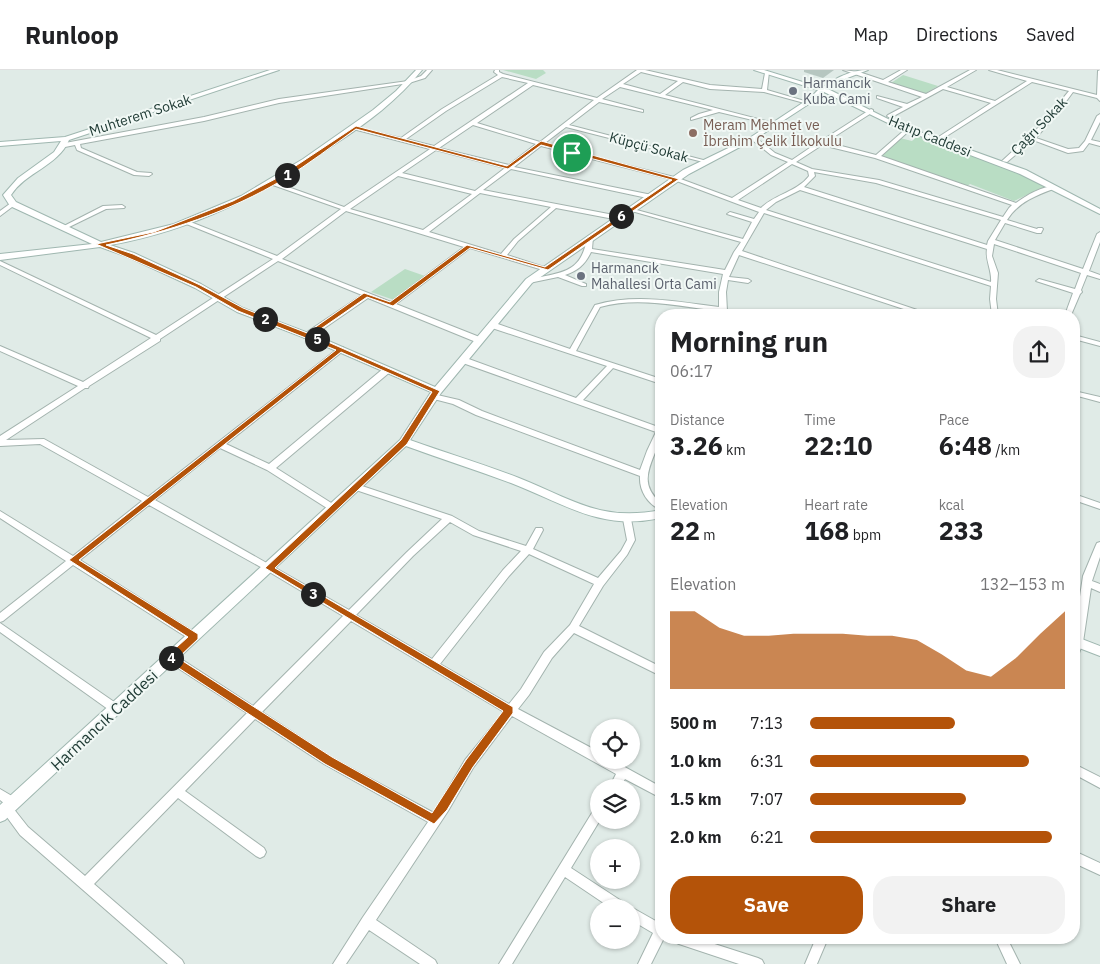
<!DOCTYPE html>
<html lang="en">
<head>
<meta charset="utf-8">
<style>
  body { margin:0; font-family:"IBM Plex Sans",sans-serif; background:#f2f2f2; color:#202124; height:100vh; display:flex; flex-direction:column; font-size:19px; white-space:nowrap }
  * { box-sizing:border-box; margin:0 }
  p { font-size:16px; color:#757577 }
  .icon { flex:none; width:28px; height:28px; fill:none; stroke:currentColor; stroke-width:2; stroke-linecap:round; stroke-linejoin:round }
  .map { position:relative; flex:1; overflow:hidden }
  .panel { position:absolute; left:655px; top:239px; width:425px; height:635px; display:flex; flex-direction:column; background:#fff; border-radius:20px; box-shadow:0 1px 4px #0004 }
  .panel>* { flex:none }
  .fabs { position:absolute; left:590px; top:649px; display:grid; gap:10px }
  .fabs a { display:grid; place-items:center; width:50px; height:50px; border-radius:50%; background:#fff; box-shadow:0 1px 4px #0004; font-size:25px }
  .pin { position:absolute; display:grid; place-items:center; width:42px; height:42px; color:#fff; margin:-21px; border:2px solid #fff; border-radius:50%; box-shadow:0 1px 5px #0007 }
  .km { position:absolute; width:25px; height:25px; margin:-12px; border-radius:50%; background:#222; color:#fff; font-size:14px; line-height:25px; text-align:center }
  .round { display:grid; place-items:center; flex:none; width:52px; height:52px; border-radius:20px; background:#f2f2f2 }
  .headline { display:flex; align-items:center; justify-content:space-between; height:85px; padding:0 15px }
  h1 { font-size:28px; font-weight:700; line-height:38px }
  .metrics { display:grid; grid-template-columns:repeat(3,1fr); gap:8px; height:85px; padding:5px 15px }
  .metrics div { display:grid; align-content:center }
  .metrics b { font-size:25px; font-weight:700 }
  .metrics small { font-size:14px; font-weight:400 }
  .metrics p { font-size:14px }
  .chart { height:140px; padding:10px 15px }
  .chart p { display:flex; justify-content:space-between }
  .chart svg { width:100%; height:90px; margin-top:5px; fill:#b45309; opacity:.7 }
  .cta { display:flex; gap:10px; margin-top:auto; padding:10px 15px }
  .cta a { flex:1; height:58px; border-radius:20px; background:#b45309; color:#fff; font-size:20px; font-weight:700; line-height:58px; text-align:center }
  .cta a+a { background:#f2f2f2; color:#202124 }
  ul { padding:0 15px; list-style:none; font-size:16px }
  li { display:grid; grid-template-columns:80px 60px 1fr; align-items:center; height:38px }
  li i { height:12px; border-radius:6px; background:#b45309 }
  header { display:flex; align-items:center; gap:30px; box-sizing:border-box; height:70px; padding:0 25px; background:#fff; border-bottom:1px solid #e0e0e0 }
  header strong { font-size:24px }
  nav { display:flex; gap:28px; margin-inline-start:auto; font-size:18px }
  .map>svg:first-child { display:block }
  .green { fill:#b9ddc4 }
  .building { fill:#b6c6c0 }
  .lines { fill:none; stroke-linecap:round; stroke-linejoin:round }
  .street-casing { stroke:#a3b3ae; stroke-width:2 }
  .secondary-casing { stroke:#9fb7b0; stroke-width:2 }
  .street { fill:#fff; fill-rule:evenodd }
  .secondary { fill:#fff; fill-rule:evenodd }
  .route { fill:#b45309; stroke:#fff; fill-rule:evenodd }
  .worship-dot { fill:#6b7280; stroke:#f1f8f5; stroke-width:2 }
  .education-dot { fill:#8d6e63; stroke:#f1f8f5; stroke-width:2 }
  .labels { text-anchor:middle; stroke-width:4; stroke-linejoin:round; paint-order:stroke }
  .far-worship-label { font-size:14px; fill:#5b616d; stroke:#f1f8f5; text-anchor:start }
  .far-street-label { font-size:14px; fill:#213c36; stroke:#f1f8f5 }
  .far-education-label { font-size:14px; fill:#785e54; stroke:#f1f8f5; text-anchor:start }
  .street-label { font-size:16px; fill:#213c36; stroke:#f1f8f5 }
</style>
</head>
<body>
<header>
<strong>Runloop</strong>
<nav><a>Map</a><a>Directions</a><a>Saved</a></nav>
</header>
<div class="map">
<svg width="1100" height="894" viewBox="0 0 1100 894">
  <rect width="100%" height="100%" fill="#e0ebe7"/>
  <!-- green -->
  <path class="green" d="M503,0H543L546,3L536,9Z
    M903,5L938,16L926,23H922L891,13Z
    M917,66L1024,104L1046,116L1014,131L970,114L967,116L881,87L900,68L912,71Z
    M405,199L425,206L394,230L371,222Z"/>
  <!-- building -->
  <path class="building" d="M804,0H834L823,8L804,2Z"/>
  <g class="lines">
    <!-- street casing -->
    <g class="street-casing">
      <path id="street" d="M427,0H432L425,8L409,13L279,33L204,51L80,74L81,78L137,102L151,103L152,104L149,106L134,105L77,80L75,75L65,77L62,75L65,73L204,47L279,29L408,11L421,6Z
        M495,0H499V2L503,4L597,28L637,0H645L710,15L762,19L765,3L769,2L767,20L808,32V34L764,22L710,19L683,12L665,25L774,53V55L719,42L691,50V48L699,44L713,40L620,17L602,29L643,40V42L599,32L569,55L707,91V93L566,57L545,73L574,82L678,108L732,128L788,92L771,85L751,69V67H755L775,83L792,90L817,73L796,68V66L821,71L871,39L873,40V42L826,72L876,85L908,57L910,58V60L881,86L1016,133C1027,125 1042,116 1056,116V118C1037,125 1018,132 1007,150L1037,159L1038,158H1042L1043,159L1041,163H1037L1005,153L995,170L1083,199L1097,164L1100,162V172L1089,201L1100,205V209L1087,205L1081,220L1082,222L1080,224L1071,245H1065L1073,223L1036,211L1039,209L1075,219L1081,203L994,174L992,186L998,203L996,229L998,245H992L990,229L991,216L764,143L742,181L932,245H922L739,185L729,207L748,209L751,211L748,213L728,210L726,222L727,241L739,244L740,245H721L720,241C681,237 639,226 600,237L576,281L661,309V314L613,298L583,330L661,358C661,386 631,408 661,433V440C647,434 639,420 640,406L476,345L453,334L430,328L429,326L433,324L459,330L482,341L640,400L647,381L656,362L460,292L459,290L463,288H466L576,328L607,296L489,257V253H495L570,279L595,235C636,223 678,232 719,237V222L723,204L591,182C585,195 577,201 565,205L586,214V216H582L558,207L529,213L526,211L527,210C559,202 582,205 587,167L590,165L593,167L592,179L725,200L734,182L741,172L628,140L633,139L743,169L752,152L727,144L730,142L754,149L759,142L674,110L541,76L514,97L652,125L655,127L652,129L511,99L483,120L619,146L622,148L619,150L556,138L518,171L507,185L547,198V200H543L470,178L396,234L482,268V272H476L368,228L310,268H304V264L362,225L278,191L160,269V271L89,316L88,318H85L6,370L44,369L148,427L340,277H343V281L226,374L269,394L384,298H390L391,300L390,302L276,398L336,436L337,438L336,440H330L267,400L220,378L155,430L272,496L349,540L407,482L442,449L353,419L352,417L353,415H359L452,446L479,461L526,476L536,458H542L543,460L533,479L598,508L621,481L627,470L623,449L627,446L631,449L635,470L627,485L603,516L579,556L661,597V606L574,563L552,588L529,625L518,639L599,682V690H612L661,717V728L625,709L620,718H609L616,704L512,646L473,698L448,741L376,850L435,890L437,894H420L369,860L346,894H333L363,847L428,752L324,694L255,649L185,721L264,778L266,782L264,786L260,788L256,786L178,728L94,814L182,890L184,894H168L20,765L1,739L3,735L5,734L0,730V719L17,729L19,733L17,737L13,738L28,757L85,806L247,643L167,591L166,588L167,585L171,584L175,585L253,636L343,546L266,500L149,435L80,490L197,564L199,567L197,570L194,571L191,570L73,495L3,551L0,552V543L66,491L0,448V441L73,486L142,431L40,374L0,376V366L78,316L0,281V276L83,312L151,268L0,195V191L156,265L273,189L184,153V151H188L277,186L341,139L270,114V112H274L344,137L430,79L353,59V57L401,68L442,39L498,5L494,2ZM641,2L678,11L660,24L623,14ZM502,7L528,13L434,76L406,69L446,41ZM533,15L594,30L540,72L477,53ZM473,55L536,74L509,95L439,78ZM822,75L875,88L1012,135L1009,138L1003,147L879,110L812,99L796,92ZM436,80L505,98L475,121L402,103ZM792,94L808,101L809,106C797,122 775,124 761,138L738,130ZM814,102L876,113L1001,150L988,171L987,175L804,117L815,106ZM398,106L472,124L423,160L350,139ZM800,120L987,179C985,190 992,200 991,212L766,140L776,132ZM480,123L551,137L514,169L501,184L429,162ZM346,141L464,177L391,232L282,189ZM450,452L473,465L521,481L503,500L432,589L356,545L413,486ZM529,484L594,514L570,555L544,582L521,619L509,634L440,594L509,506ZM351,551L504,642L465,690L434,743L332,688L262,642Z
        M843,0L859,2L883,10L901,0H907L888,12L926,24L970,0H976L947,17L995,31L1027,11L989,0H997L1097,25L1098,1L1100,0V31L1097,28L1073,22L1059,41L1036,68L1068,79L1079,78L1085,71L1097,46L1100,44V52L1091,70L1100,72V76L1089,73L1083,81L1068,83L1033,70L1007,92L1002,91L1039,57L1069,21L1032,12L942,69L939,67L940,66L991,33L943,19L890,48L887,46L888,45L903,37L877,28V26L907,34L922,27Z
        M11,133L16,134L0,146V141Z
        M122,135L125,137L124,138L106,139L67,158L62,157L103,136Z
        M1074,265L1100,272V276L1074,269Z
        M1074,321L1100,327V332L1074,325Z
        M1074,424L1100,433V439L1074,430Z
        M1100,472V487L1092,511L1100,514V522L1091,518L1083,572L1078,586L1074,587V568L1083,506L1096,475L1097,473Z
        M0,553L120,636L121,639L120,642L116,644L112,642L0,562Z
        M1074,694L1100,707V718L1074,704Z
        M599,737V750H600L571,798L626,834L628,838H611L565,807L512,894H499L595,738Z
        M1074,781L1100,793V805L1074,793Z
        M631,837L661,854V868H664L651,894H638L653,863L631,850V838H630Z
        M673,868H696L758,888L762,890L764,894H739L679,874L675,872Z
        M816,868H828L817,894H805Z
        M995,868H1007L1020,894H1007Z"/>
    </g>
    <!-- secondary casing -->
    <g class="secondary-casing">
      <path id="secondary" d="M270,0H279L69,70C58,96 26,102 11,125L16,132L101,172L174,154L241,126L303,89L373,40L396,21L416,0H422C398,30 367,53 335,74C262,124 198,159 110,175L134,183L201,214L243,238L324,269L435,317L526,209L683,100L751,67L810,28L818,20L754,0H764L822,18C835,8 851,0 868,0L837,12L828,19L898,54L1026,100L1100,139V144L1020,104L894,56L824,22L815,30L755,69L689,104L532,213L441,323L410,370C446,383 483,394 519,408C572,429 600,452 661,440V448C600,461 565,434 511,413C476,400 441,389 406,376L5,750L0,752V735L400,370L431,322L318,273L237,242L195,218L128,187L100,177L0,190V184L92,174L10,136L3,125L18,108L54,82L61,71L0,76V72L65,67Z
        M1074,566L1100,576V586L1074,576Z"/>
    </g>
    <!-- street -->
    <use href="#street" class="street"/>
    <!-- secondary -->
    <use href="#secondary" class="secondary"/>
  </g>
  <!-- route -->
  <path class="route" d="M356,56L507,96L541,71L679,109L548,200L470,178L393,236L367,227L312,265L440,321L407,374L275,498L513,637V643L473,697L447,740L434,754L325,694L168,591V585L188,567L69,490L336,280L238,241L196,217L96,174L154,162L233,131L279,107ZM356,59L508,99L541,75L672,110L545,197L467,175L390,232L364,223L307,263L243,238L200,215L133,184L106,175C167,162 230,142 284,109C309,94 332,76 356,59ZM341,282L432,322L401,370L265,498L503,641L466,690L432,743L332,687L178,588L198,569V564L79,490Z"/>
  <!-- markers -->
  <g class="worship-dot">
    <circle cx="793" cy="21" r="5"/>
    <circle cx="581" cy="206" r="5"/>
  </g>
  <circle class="education-dot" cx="693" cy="63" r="5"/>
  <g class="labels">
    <!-- far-worship labels -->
    <g class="far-worship-label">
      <text x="803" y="18">Harmancık<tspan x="803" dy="16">Kuba Cami</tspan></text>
      <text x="591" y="203">Harmancık<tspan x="591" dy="16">Mahallesi Orta Cami</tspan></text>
    </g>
    <!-- far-street labels -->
    <g class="far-street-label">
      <text transform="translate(140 45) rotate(-18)" y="5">Muhterem Sokak</text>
      <text transform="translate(1039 56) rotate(-46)" y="5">Çağrı Sokak</text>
      <text transform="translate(930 66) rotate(22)" y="5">Hatıp Caddesi</text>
      <text transform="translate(649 77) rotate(15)" y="5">Küpçü Sokak</text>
    </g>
    <!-- far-education labels -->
    <g class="far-education-label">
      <text x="703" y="60">Meram Mehmet ve<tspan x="703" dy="16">İbrahim Çelik İlkokulu</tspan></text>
    </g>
    <!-- street labels -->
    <g class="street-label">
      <text transform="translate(104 650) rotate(-43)" y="6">Harmancık Caddesi</text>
    </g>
  </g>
</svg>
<div class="fabs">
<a><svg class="icon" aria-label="locate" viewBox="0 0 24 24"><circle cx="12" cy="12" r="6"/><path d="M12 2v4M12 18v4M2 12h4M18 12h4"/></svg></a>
<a><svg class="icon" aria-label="layers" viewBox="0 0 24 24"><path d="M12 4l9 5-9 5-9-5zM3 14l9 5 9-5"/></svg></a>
<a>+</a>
<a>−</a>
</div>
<div class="pin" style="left:572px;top:83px;background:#1e9e55"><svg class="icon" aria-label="arrive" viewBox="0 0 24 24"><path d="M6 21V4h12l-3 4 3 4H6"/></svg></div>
<b class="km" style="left:287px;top:105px">1</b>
<b class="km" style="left:265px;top:249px">2</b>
<b class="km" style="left:313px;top:524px">3</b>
<b class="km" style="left:171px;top:588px">4</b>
<b class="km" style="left:317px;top:269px">5</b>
<b class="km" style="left:621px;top:146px">6</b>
<section class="panel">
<div class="headline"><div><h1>Morning run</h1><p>06:17</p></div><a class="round"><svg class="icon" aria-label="share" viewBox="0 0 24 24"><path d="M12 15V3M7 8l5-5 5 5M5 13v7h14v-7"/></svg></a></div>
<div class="metrics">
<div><p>Distance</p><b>3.26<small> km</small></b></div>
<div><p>Time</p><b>22:10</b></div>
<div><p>Pace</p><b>6:48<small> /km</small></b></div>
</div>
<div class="metrics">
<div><p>Elevation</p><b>22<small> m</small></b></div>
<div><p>Heart rate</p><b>168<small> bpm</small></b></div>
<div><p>kcal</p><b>233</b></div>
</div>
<div class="chart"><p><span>Elevation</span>132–153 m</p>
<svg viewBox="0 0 160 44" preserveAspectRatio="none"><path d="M0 44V6L10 6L20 14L30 18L40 18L50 17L60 17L70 17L80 18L90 18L100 20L110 27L120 35L130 38L140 29L150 17L160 6V44z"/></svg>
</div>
<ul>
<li><b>500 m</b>7:13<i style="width:57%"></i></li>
<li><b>1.0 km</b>6:31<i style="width:86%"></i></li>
<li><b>1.5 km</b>7:07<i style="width:61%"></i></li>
<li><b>2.0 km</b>6:21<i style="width:95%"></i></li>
</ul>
<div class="cta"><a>Save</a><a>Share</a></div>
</section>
</div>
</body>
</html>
